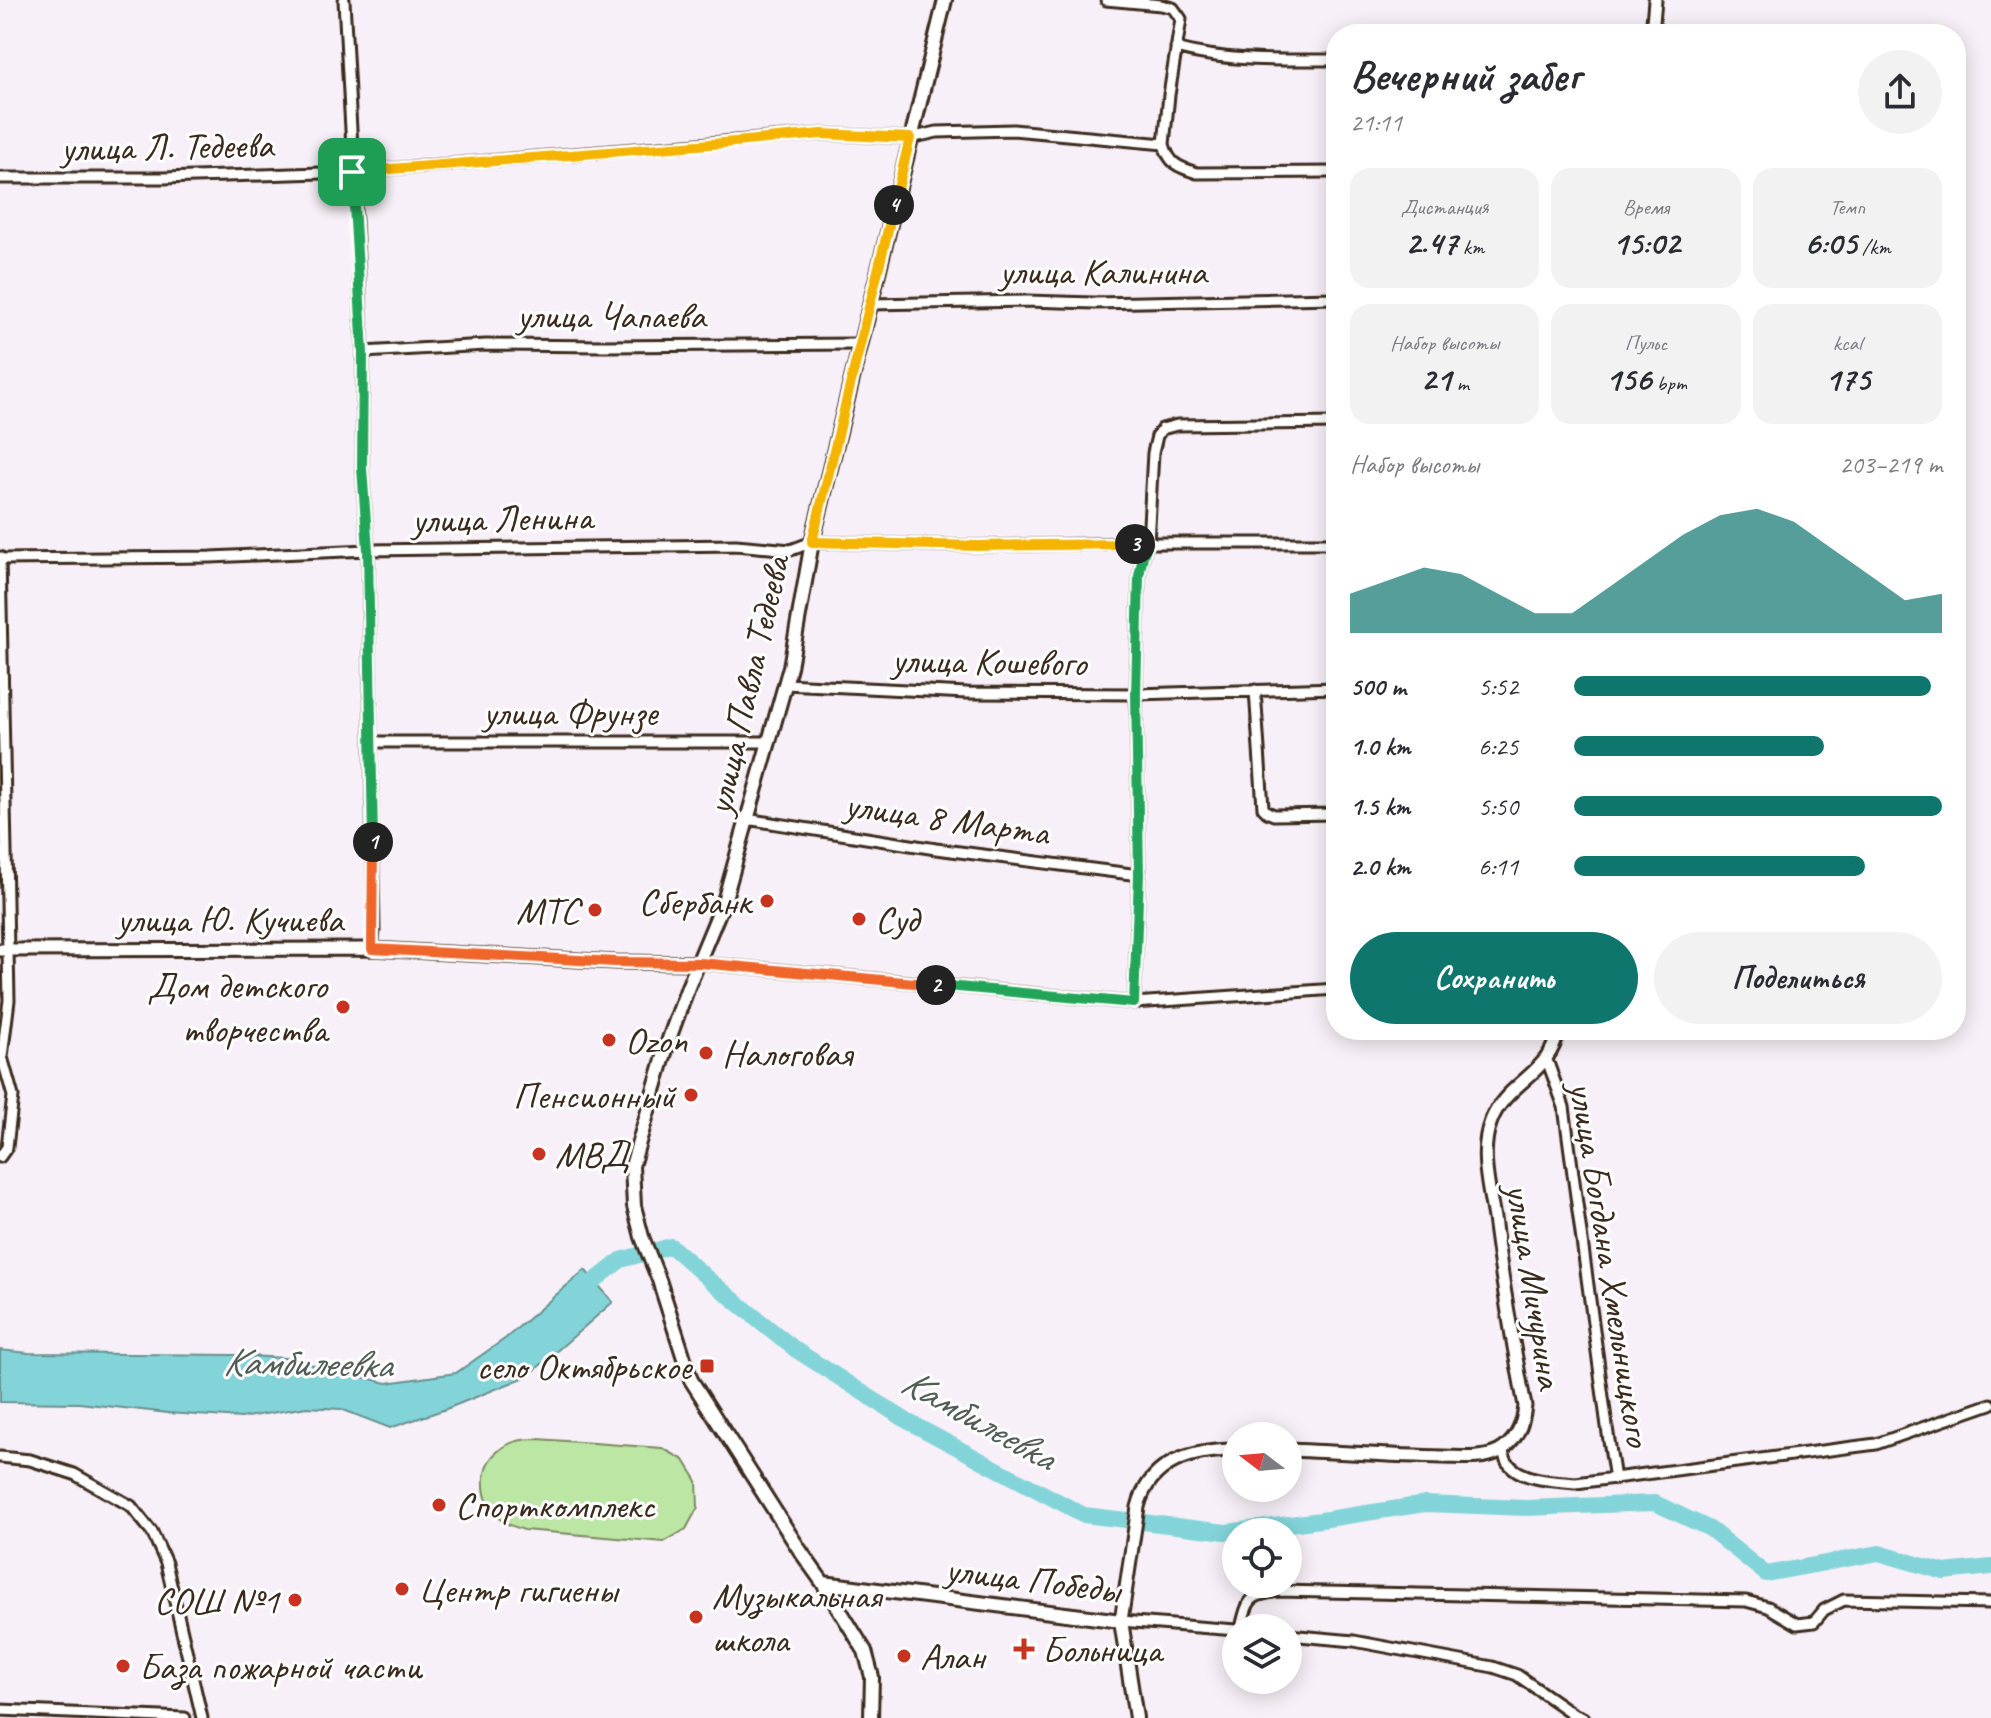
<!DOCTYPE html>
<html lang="ru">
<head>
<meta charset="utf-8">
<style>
  body { margin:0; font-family:Caveat,sans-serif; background:#f2f2f3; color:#2b2b33; height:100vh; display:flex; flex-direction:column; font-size:30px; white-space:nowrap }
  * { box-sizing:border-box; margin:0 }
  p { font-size:26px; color:#7c7c81 }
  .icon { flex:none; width:44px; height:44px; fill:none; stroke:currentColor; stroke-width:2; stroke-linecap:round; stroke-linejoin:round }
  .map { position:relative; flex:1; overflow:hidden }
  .drawer { position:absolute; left:1326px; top:24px; width:640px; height:1016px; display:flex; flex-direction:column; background:#fff; border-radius:32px; box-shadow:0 4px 20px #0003 }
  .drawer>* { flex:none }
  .needle { width:52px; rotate:286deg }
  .controls { position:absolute; left:1222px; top:1422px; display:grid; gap:16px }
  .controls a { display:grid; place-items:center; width:80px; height:80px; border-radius:50%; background:#fff; box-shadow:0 4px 20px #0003; font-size:40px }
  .pin { position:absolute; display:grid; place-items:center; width:68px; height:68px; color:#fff; margin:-34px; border-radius:16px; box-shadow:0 4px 12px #0006 }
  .km { position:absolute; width:40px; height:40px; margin:-20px; border-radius:50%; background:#222; color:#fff; font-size:22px; line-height:40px; text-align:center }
  .round { display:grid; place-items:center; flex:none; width:84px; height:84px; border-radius:42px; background:#f2f2f3 }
  .headline { display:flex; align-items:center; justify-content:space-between; height:136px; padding:0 24px }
  h1 { font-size:44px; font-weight:700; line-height:60px }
  .metrics { display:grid; grid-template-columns:repeat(3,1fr); gap:12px; height:136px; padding:8px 24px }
  .metrics div { display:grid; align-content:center; border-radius:20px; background:#f2f2f3; text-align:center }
  .metrics b { font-size:34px; font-weight:700 }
  .metrics small { font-size:22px; font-weight:400 }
  .metrics p { font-size:22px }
  .chart { height:224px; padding:16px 24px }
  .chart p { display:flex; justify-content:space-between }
  .chart svg { width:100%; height:144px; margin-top:8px; fill:#0f766e; opacity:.7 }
  .action { display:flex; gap:16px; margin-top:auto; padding:16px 24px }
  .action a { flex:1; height:92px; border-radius:48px; background:#0f766e; color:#fff; font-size:32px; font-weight:700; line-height:92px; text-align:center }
  .action a+a { background:#f2f2f3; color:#2b2b33 }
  ul { padding:0 24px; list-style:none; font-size:26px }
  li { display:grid; grid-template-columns:128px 96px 1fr; align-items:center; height:60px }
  li i { height:20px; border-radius:10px; background:#0f766e }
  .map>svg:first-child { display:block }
  .green { fill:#bbe6a3; stroke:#7b8860; stroke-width:2 }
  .water { fill:#83d4d9; stroke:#66908e; stroke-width:2 }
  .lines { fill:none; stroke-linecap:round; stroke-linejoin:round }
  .river { stroke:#83d4d9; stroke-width:16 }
  .minor-casing { stroke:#3b2a1e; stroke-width:15 }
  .tertiary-casing { stroke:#3b2a1e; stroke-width:17 }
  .secondary-casing { stroke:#3b2a1e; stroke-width:18 }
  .minor { stroke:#fff; stroke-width:9 }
  .tertiary { stroke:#fff; stroke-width:11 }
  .secondary { stroke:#fff; stroke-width:12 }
  .split-1-casing { stroke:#fff; stroke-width:16 }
  .split-2-casing { stroke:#fff; stroke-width:16 }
  .split-3-casing { stroke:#fff; stroke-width:16 }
  .split-4-casing { stroke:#fff; stroke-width:16 }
  .split-5-casing { stroke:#fff; stroke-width:16 }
  .split-1 { stroke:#22a559; stroke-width:10 }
  .split-2 { stroke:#f0652b; stroke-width:10 }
  .split-3 { stroke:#22a559; stroke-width:10 }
  .split-4 { stroke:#f5b400; stroke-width:10 }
  .split-5 { stroke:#f5b400; stroke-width:10 }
  .poi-dot { fill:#c8321e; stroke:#fff; stroke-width:3 }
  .labels { text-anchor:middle; stroke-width:6; stroke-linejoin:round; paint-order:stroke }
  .street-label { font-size:38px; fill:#3b2a1e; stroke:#fff }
  .poi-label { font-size:38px; fill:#3b2a1e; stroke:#fff; text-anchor:start }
  .water-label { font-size:40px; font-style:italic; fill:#515d56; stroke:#fff }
</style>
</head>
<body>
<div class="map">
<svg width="1991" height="1718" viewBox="0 0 1991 1718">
  <rect width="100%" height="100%" fill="#f8f0f8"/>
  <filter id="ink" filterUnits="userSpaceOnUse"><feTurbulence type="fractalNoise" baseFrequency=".0125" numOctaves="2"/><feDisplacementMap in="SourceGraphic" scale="16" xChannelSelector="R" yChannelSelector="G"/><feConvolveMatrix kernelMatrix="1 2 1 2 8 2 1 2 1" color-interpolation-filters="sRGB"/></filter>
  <g filter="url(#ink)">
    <!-- green -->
    <path class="green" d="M538,1439L662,1448L684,1460L697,1481L698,1507L686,1529L664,1542L524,1530C516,1527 507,1525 501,1520C481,1505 477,1469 497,1452C509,1441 522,1439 538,1439Z"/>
    <!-- water -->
    <path class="water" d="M585,1270L613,1302L528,1376L446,1409L390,1428L341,1409L307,1407L241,1418L168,1413L79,1403L0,1402V1350L29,1353L234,1355L285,1358L387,1383L456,1373L506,1338Z"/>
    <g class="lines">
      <!-- river -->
      <path class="river" d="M578,1294L621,1260L671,1246L707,1278L796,1350L907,1421L1084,1515L1226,1532L1321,1520L1425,1504L1526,1508L1655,1503L1710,1529L1766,1574L1879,1553L1944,1572L1991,1567"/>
      <!-- minor casing -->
      <g class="minor-casing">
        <path id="minor" d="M344,0L363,352L362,468L368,550L374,931L372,949
          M1106,0L1161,5L1173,8L1181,19L1169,95L1164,144
          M1176,48C1224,62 1286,60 1336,60
          M0,178H163L352,172L822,134L910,138L937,132L1013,130L1164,144C1169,164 1178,167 1197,173L1336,172
          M871,304L1027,301L1094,303L1336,298
          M363,352L486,345L604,346L859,344
          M0,557L9,1000L2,1057L13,1096L7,1147L0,1157
          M0,559L211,557L368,550L736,545L791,550L812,542L977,546L1148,543H1336
          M785,684L967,693L1136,694L1336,688
          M1255,690L1263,808L1267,812L1274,815L1336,814
          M372,742H768
          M746,819L936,849L1139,875
          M700,963L1134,1003L1336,989
          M1134,1003L1139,875L1136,694L1139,576L1143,556L1148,543L1153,453L1157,436L1162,429L1177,425L1336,423
          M1547,1060L1564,1107L1608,1434L1615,1479
          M1502,1450C1504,1454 1505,1458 1507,1462C1521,1481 1555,1481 1576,1483L1876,1444L1991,1404
          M0,1457L30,1460L74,1474L131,1506L152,1532L166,1563L202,1718
          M1121,1621L1236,1630
          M1241,1628C1248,1599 1249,1595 1279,1591L1746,1601L1768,1607L1797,1624L1814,1622L1824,1610L1844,1600L1991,1603
          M1288,1635L1354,1641L1493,1667L1517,1675L1573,1714L1583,1718
          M0,1710L185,1718"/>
      </g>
      <!-- tertiary casing -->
      <g class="tertiary-casing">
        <path id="tertiary" d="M1652,34L1655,0
          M0,950L372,949L616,962L700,963
          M1288,1450C1340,1452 1391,1456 1443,1457C1460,1457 1481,1460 1498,1452C1515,1443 1523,1425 1525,1406C1513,1344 1502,1281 1494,1218C1489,1188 1479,1151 1491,1121C1505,1083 1552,1073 1558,1030
          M1121,1621L1138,1507C1150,1460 1194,1450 1236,1450"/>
      </g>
      <!-- secondary casing -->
      <g class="secondary-casing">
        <path id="secondary" d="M823,1583L1121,1621L1136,1718
          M871,1718L872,1677L865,1651L823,1583L801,1552L691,1380L659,1280L642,1237L634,1206L632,1166L669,1039L688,987L725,898L790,667L812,542L945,0"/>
      </g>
      <!-- minor -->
      <use href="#minor" class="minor"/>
      <!-- tertiary -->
      <use href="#tertiary" class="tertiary"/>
      <!-- secondary -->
      <use href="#secondary" class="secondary"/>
    </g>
  </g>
  <g class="lines" filter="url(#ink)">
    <!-- split-1 casing -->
    <g class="split-1-casing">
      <path id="split-1" d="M352,172L363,352L362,468L368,550L373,842"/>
    </g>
    <!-- split-2 casing -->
    <g class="split-2-casing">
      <path id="split-2" d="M373,842L372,949L616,962L700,963L936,985"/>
    </g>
    <!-- split-3 casing -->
    <g class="split-3-casing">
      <path id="split-3" d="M936,985L1134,1003L1139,875L1136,694L1139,576L1143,556L1148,543L1135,544"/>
    </g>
    <!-- split-4 casing -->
    <g class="split-4-casing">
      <path id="split-4" d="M894,205L812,542L977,546L1135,544"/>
    </g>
    <!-- split-5 casing -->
    <g class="split-5-casing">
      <path id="split-5" d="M352,172L724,143L822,134L910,138L894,205"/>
    </g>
    <!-- split-1 -->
    <use href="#split-1" class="split-1"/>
    <!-- split-2 -->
    <use href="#split-2" class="split-2"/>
    <!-- split-3 -->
    <use href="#split-3" class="split-3"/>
    <!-- split-4 -->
    <use href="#split-4" class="split-4"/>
    <!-- split-5 -->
    <use href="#split-5" class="split-5"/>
  </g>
  <!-- markers -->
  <g class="poi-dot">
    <circle cx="767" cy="901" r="8"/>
    <circle cx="595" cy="910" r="8"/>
    <circle cx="859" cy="919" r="8"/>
    <circle cx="343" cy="1007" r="8"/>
    <circle cx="609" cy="1040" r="8"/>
    <circle cx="706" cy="1053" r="8"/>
    <circle cx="691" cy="1095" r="8"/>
    <circle cx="539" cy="1154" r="8"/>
    <rect x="699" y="1358" width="16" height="16" rx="4"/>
    <circle cx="439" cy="1505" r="8"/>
    <circle cx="402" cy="1589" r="8"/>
    <circle cx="295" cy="1600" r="8"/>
    <circle cx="696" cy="1617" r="8"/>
    <path d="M1020 1637h8v8h8v8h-8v8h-8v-8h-8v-8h8z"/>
    <circle cx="904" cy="1656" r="8"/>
    <circle cx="123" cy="1666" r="8"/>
  </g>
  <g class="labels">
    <!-- street labels -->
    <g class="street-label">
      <text transform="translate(167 146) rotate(-1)" y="13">улица Л. Тедеева</text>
      <text x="1103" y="284">улица Калинина</text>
      <text x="611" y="328">улица Чапаева</text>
      <text transform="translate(502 518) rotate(-1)" y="13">улица Ленина</text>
      <text transform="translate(989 661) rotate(1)" y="13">улица Кошевого</text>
      <text transform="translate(747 685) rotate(-77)" y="13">улица Павла Тедеева</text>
      <text x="570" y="725">улица Фрунзе</text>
      <text transform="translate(947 818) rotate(8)" y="13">улица 8 Марта</text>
      <text x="230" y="932">улица Ю. Кучиева</text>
      <text transform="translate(1611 1264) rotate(81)" y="13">улица Богдана Хмельницкого</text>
      <text transform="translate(1535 1286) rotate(81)" y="13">улица Мичурина</text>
      <text transform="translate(1033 1579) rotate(7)" y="13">улица Победы</text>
    </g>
    <!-- poi labels -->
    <g class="poi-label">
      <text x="751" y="914" text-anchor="end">Сбербанк</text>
      <text x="579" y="923" text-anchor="end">МТС</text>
      <text x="875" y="932">Суд</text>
      <text x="327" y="998" text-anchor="end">Дом детского<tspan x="327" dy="44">творчества</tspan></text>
      <text x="625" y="1053">Ozon</text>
      <text x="722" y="1066">Налоговая</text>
      <text x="675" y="1108" text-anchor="end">Пенсионный</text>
      <text x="555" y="1167">МВД</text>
      <text x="691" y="1379" text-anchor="end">село Октябрьское</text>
      <text x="455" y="1518">Спорткомплекс</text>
      <text x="418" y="1602">Центр гигиены</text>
      <text x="712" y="1608">Музыкальная<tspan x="712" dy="44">школа</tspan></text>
      <text x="279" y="1613" text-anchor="end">СОШ №1</text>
      <text x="1042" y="1662">Больница</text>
      <text x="920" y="1669">Алан</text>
      <text x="139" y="1679">База пожарной части</text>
    </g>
    <!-- water labels -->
    <g class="water-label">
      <text transform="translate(307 1362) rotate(1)" y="14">Камбилеевка</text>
      <text transform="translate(979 1418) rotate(29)" y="14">Камбилеевка</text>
    </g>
  </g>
</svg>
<div class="controls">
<a><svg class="needle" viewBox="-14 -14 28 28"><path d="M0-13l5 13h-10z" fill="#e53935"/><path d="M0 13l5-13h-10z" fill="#7c7c81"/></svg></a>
<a><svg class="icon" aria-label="locate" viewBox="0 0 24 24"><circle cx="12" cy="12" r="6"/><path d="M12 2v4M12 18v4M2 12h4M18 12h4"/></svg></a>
<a><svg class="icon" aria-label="layers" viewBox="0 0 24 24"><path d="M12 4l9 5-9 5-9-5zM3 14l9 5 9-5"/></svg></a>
</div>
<div class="pin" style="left:352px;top:172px;background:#1e9e55"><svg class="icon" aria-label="arrive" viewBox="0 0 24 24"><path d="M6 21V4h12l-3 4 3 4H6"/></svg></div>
<b class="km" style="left:373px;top:842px">1</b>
<b class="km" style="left:936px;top:985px">2</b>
<b class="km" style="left:1135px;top:544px">3</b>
<b class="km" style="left:894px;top:205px">4</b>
<section class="drawer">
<div class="headline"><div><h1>Вечерний забег</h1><p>21:11</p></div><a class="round"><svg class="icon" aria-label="share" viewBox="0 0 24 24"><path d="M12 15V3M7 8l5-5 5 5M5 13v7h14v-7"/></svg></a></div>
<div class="metrics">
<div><p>Дистанция</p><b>2.47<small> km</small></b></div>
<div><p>Время</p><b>15:02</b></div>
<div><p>Темп</p><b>6:05<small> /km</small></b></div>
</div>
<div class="metrics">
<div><p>Набор высоты</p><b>21<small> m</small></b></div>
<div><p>Пульс</p><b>156<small> bpm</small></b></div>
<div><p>kcal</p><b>175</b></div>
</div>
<div class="chart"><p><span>Набор высоты</span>203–219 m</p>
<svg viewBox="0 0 160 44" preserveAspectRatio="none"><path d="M0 44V32L10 28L20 24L30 26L40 32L50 38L60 38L70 30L80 22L90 14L100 8L110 6L120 10L130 18L140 26L150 34L160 32V44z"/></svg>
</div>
<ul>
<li><b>500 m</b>5:52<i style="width:97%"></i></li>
<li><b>1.0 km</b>6:25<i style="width:68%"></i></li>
<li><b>1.5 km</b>5:50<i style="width:100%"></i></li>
<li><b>2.0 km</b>6:11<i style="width:79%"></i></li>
</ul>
<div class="action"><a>Сохранить</a><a>Поделиться</a></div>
</section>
</div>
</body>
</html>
